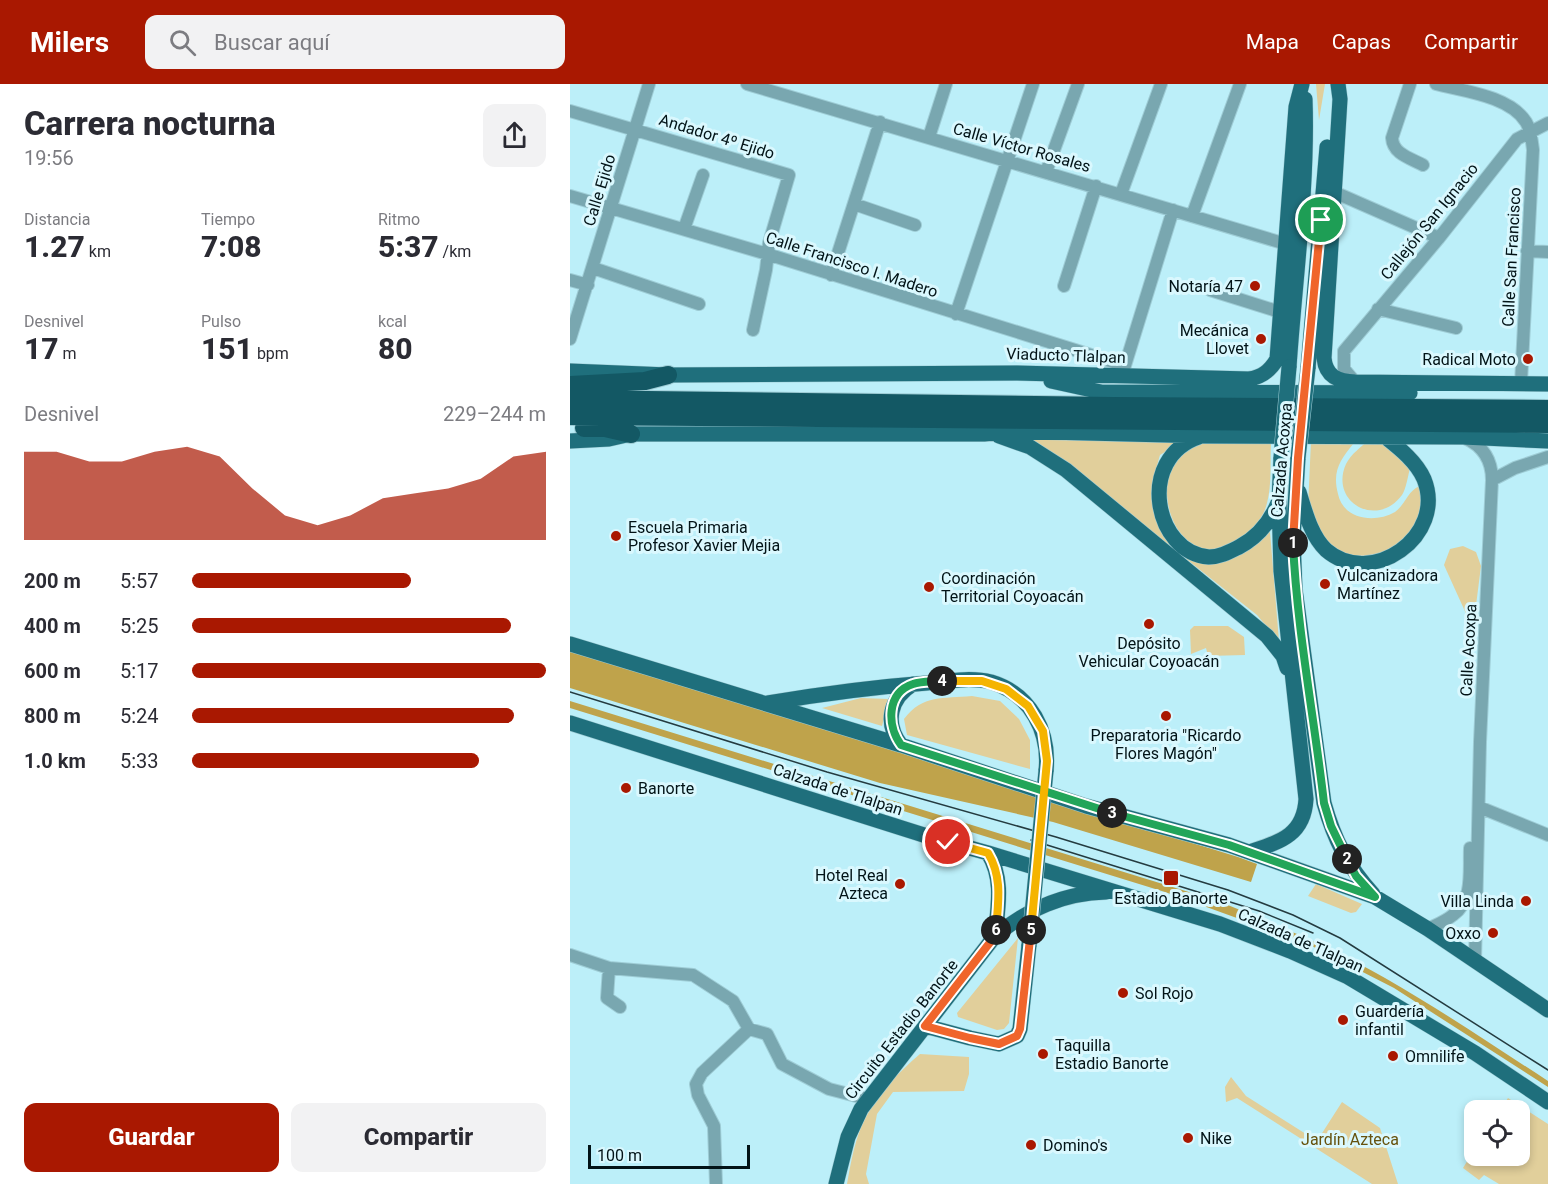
<!DOCTYPE html>
<html lang="es">
<head>
<meta charset="utf-8">
<style>
  body { margin:0; font-family:Roboto,sans-serif; background:#f2f2f3; color:#2b2b33; height:100vh; display:flex; flex-direction:column; font-size:22px; white-space:nowrap }
  * { box-sizing:border-box; margin:0 }
  p { font-size:20px; color:#7c7c81 }
  .icon { flex:none; width:33px; height:33px; fill:none; stroke:currentColor; stroke-width:2; stroke-linecap:round; stroke-linejoin:round }
  .map { position:relative; flex:1; overflow:hidden }
  .details { display:flex; flex-direction:column; background:#fff; width:570px }
  .details>* { flex:none }
  .tools { position:absolute; left:894px; top:1016px; display:grid; gap:12px }
  .tools a { display:grid; place-items:center; width:66px; height:66px; border-radius:12px; background:#fff; box-shadow:0 3px 9px #0003; font-size:30px }
  .scale { position:absolute; left:18px; bottom:15px; width:162px; box-sizing:border-box; padding-left:6px; border:3px solid #021317; border-top:0; font-size:16px; line-height:21px; white-space:nowrap; color:#021317; -webkit-text-stroke:4px #daf8fe; paint-order:stroke }
  .pin { position:absolute; display:grid; place-items:center; width:51px; height:51px; color:#fff; margin:-26px; border:3px solid #fff; border-radius:50%; box-shadow:0 2px 6px #0007 }
  .km { position:absolute; width:30px; height:30px; margin:-15px; border-radius:50%; background:#222; color:#fff; font-size:16px; line-height:30px; text-align:center }
  .round { display:grid; place-items:center; flex:none; width:63px; height:63px; border-radius:12px; background:#f2f2f3 }
  .headline { display:flex; align-items:center; justify-content:space-between; height:102px; padding:0 24px }
  h1 { font-size:33px; font-weight:800; line-height:45px }
  .figures { display:grid; grid-template-columns:repeat(3,1fr); gap:9px; height:102px; padding:6px 24px }
  .figures div { display:grid; align-content:center }
  .figures b { font-size:30px; font-weight:800 }
  .figures small { font-size:16px; font-weight:400 }
  .figures p { font-size:16px }
  .chart { height:168px; padding:12px 24px }
  .chart p { display:flex; justify-content:space-between }
  .chart svg { width:100%; height:108px; margin-top:6px; fill:#a91801; opacity:.7 }
  .button { display:flex; gap:12px; margin-top:auto; padding:12px 24px }
  .button a { flex:1; height:69px; border-radius:12px; background:#a91801; color:#fff; font-size:24px; font-weight:800; line-height:69px; text-align:center }
  .button a+a { background:#f2f2f3; color:#2b2b33 }
  ul { padding:0 24px; list-style:none; font-size:20px }
  li { display:grid; grid-template-columns:96px 72px 1fr; align-items:center; height:45px }
  li i { height:15px; border-radius:8px; background:#a91801 }
  header { display:flex; align-items:center; gap:36px; box-sizing:border-box; height:84px; padding:0 30px; background:#a91801; color:#fff }
  header strong { font-size:28px }
  nav { display:flex; gap:33px; margin-inline-start:auto; font-size:21px }
  .search { width:420px; height:54px; background:#f2f2f3; display:flex; align-items:center; gap:15px; box-sizing:border-box; padding:0 21px; border-radius:12px; color:#7c7c81; font-size:22px }
  main { display:flex; flex:1; min-height:0 }
  .map>svg:first-child { display:block }
  .green { fill:#e1cf9b }
  .forest { fill:#bfa34b }
  .lines { fill:none; stroke-linecap:round; stroke-linejoin:round }
  .minor-casing { stroke:#9eccd5; stroke-width:14 }
  .major-casing { stroke:#9eccd5; stroke-width:16 }
  .highway-casing { stroke:#9eccd5; stroke-width:20 }
  .minor { stroke:#79a7b0; stroke-width:12 }
  .major { stroke:#1f6f7c; stroke-width:15 }
  .highway { stroke:#135864; stroke-width:18 }
  .tram { stroke:#243b40; stroke-width:1.5 }
  .major-bridge-casing { stroke:#9eccd5; stroke-width:16; stroke-linecap:butt }
  .major-bridge { stroke:#1f6f7c; stroke-width:15 }
  .split-1-casing { stroke:#fff; stroke-width:12 }
  .split-2-casing { stroke:#fff; stroke-width:12 }
  .split-3-casing { stroke:#fff; stroke-width:12 }
  .split-4-casing { stroke:#fff; stroke-width:12 }
  .split-5-casing { stroke:#fff; stroke-width:12 }
  .split-6-casing { stroke:#fff; stroke-width:12 }
  .split-7-casing { stroke:#fff; stroke-width:12 }
  .split-1 { stroke:#f0652b; stroke-width:8 }
  .split-2 { stroke:#22a559; stroke-width:8 }
  .split-3 { stroke:#22a559; stroke-width:8 }
  .split-4 { stroke:#22a559; stroke-width:8 }
  .split-5 { stroke:#f5b400; stroke-width:8 }
  .split-6 { stroke:#f0652b; stroke-width:8 }
  .split-7 { stroke:#f5b400; stroke-width:8 }
  .poi-dot { fill:#a91801; stroke:#daf8fe; stroke-width:2 }
  .labels { text-anchor:middle; stroke-width:6; stroke-linejoin:round; paint-order:stroke }
  .street-label { font-size:16px; fill:#021317; stroke:#daf8fe }
  .poi-label { font-size:16px; fill:#021317; stroke:#daf8fe; text-anchor:start }
  .park-label { font-size:16px; fill:#66520e; stroke:#daf8fe }
</style>
</head>
<body>
<header>
<strong>Milers</strong>
<div class="search"><svg class="icon" aria-label="search" viewBox="0 0 24 24"><circle cx="10" cy="10" r="6"/><path d="M15 15l6 6"/></svg>Buscar aquí</div>
<nav><a>Mapa</a><a>Capas</a><a>Compartir</a></nav>
</header>
<main>
<section class="details">
<div class="headline"><div><h1>Carrera nocturna</h1><p>19:56</p></div><a class="round"><svg class="icon" aria-label="share" viewBox="0 0 24 24"><path d="M12 15V3M7 8l5-5 5 5M5 13v7h14v-7"/></svg></a></div>
<div class="figures">
<div><p>Distancia</p><b>1.27<small> km</small></b></div>
<div><p>Tiempo</p><b>7:08</b></div>
<div><p>Ritmo</p><b>5:37<small> /km</small></b></div>
</div>
<div class="figures">
<div><p>Desnivel</p><b>17<small> m</small></b></div>
<div><p>Pulso</p><b>151<small> bpm</small></b></div>
<div><p>kcal</p><b>80</b></div>
</div>
<div class="chart"><p><span>Desnivel</span>229–244 m</p>
<svg viewBox="0 0 160 44" preserveAspectRatio="none"><path d="M0 44V8L10 8L20 12L30 12L40 8L50 6L60 10L70 23L80 34L90 38L100 34L110 27L120 25L130 23L140 19L150 10L160 8V44z"/></svg>
</div>
<ul>
<li><b>200 m</b>5:57<i style="width:62%"></i></li>
<li><b>400 m</b>5:25<i style="width:90%"></i></li>
<li><b>600 m</b>5:17<i style="width:100%"></i></li>
<li><b>800 m</b>5:24<i style="width:91%"></i></li>
<li><b>1.0 km</b>5:33<i style="width:81%"></i></li>
</ul>
<div class="button"><a>Guardar</a><a>Compartir</a></div>
</section>
<div class="map">
<svg width="978" height="1100" viewBox="0 0 978 1100">
  <rect width="100%" height="100%" fill="#bceff9"/>
  <!-- green -->
  <path class="green" d="M746,0H755L749,36Z
    M448,356H614L590,371C582,399 575,428 596,452C603,460 613,466 621,473L700,448L709,557L687,531L480,367Z
    M799,356L812,358L840,384C838,392 836,405 832,411C807,445 759,418 776,380C781,370 791,363 799,356Z
    M636,357L701,359C700,378 702,401 697,419C694,432 687,440 677,449C640,486 600,457 597,411C596,401 597,389 603,380C611,368 624,363 636,357Z
    M741,357L784,359C770,376 762,387 768,410C773,435 804,440 825,428C836,420 838,406 850,402L853,414L844,447L816,470L787,473L772,468L756,457L738,423Z
    M893,462L906,468L911,482L903,545L874,481L880,465Z
    M624,542H658L674,553L675,571L638,572L636,564L621,570L620,546Z
    M402,612L430,617L449,635L460,656V685L337,651L334,635C353,610 373,615 402,612Z
    M291,614L319,615L312,642L252,624Z
    M746,800L792,820L786,828L781,829L738,812Z
    M448,854L439,939L434,945L427,946L388,933L387,929Z
    M350,970L399,973V990L394,1007L323,1008L307,1030L296,1090L299,1100H277C281,1078 285,1053 296,1033C308,1009 330,987 350,970Z
    M661,993L676,1012L747,1057L772,1018L810,1044L828,1100H802L667,1014L656,1018L655,1003Z
    M938,1014L978,1040V1100H929L914,1091L909,1096L893,1084L904,1066V1071H950V1026H930Z"/>
  <!-- forest -->
  <path class="forest" d="M0,566L668,773L687,780L681,798L483,738L310,699L0,604Z
    M0,617L648,817C704,840 762,863 815,894C871,926 924,962 978,997V1003L824,904L736,859L595,808L0,624Z"/>
  <g class="lines">
    <!-- minor casing -->
    <g class="minor-casing">
      <path id="minor" d="M177,0L716,160
        M840,0L822,54C823,70 840,74 853,81
        M866,0C893,7 940,12 956,38C961,46 962,57 963,66L951,299
        M0,27L219,91L199,159L196,186L183,246
        M359,53L376,0
        M476,88L508,0
        M764,108L869,154
        M551,110L591,0
        M0,112L197,170L553,281
        M284,120L345,141
        M622,132L670,0
        M114,145L133,91
        M957,167L978,168
        M23,184L129,220
        M261,191L310,38
        M0,196L18,201
        M494,202L526,102
        M640,206L710,228
        M808,225L886,244
        M386,230L463,0
        M0,255L79,0
        M553,288L603,126
        M785,298L774,285V267L869,154L947,55L978,39
        M895,354C913,362 922,376 922,396L910,658L905,877
        M922,396L945,384L978,373
        M909,723L978,751
        M858,845C866,841 876,837 883,831C904,816 899,787 900,764
        M0,871L39,884L123,891L163,917L179,945L197,950L212,980L259,1005L298,1015
        M39,884L37,914L50,923
        M146,1100L144,1042L128,1011L126,1000L132,989L179,945"/>
    </g>
    <!-- major casing -->
    <g class="major-casing">
      <path id="major" d="M768,0L770,15L754,274C756,293 768,297 785,298L978,300
        M719,283C725,194 738,104 735,15
        M738,284L757,63
        M0,287L98,291L447,289L679,295C692,293 700,287 707,275L726,23L732,0
        M481,297L531,308L840,309
        M429,352L460,363L496,386L697,552L713,572L717,584
        M629,353C566,374 584,469 639,473C650,473 659,468 669,463C688,453 700,438 708,419
        M0,357L39,355L61,350H414L439,347L636,352L893,353L978,357
        M728,374L723,455L725,505L754,719C764,755 778,783 803,810
        M729,408C735,427 741,452 756,466C801,505 877,452 854,395C846,377 829,364 814,352
        M0,560L331,661L516,722L659,761L805,813L858,845L978,926
        M198,619C251,610 304,603 357,599C378,597 401,593 421,598C461,610 480,648 476,687
        M0,639L360,753L418,769L650,840L720,867L778,893L905,969L978,1018
        M331,661C314,639 320,614 343,600
        M679,768C709,758 734,752 736,715L711,487L709,416L711,374
        M418,769C434,795 428,823 425,852
        M355,942L400,954L429,960L447,952L450,945L459,861
        M266,1100L278,1053L291,1025L425,852C458,825 493,809 536,808"/>
    </g>
    <!-- highway casing -->
    <g class="highway-casing">
      <path id="highway" d="M0,301L75,297L98,291
        M0,315L543,322L978,325
        M0,332L978,340
        M14,344H35L61,350"/>
    </g>
    <!-- minor -->
    <use href="#minor" class="minor"/>
    <!-- major -->
    <use href="#major" class="major"/>
    <!-- highway -->
    <use href="#highway" class="highway"/>
    <!-- tram -->
    <path class="tram" d="M0,608L257,688L486,753L658,806L723,831L770,854L978,986
      M461,756L689,827L743,849"/>
    <!-- major-bridge casing -->
    <g class="major-bridge-casing">
      <path id="major-bridge" d="M711,374L719,283
        M728,374L738,284
        M459,861L476,687"/>
    </g>
    <!-- major-bridge -->
    <use href="#major-bridge" class="major-bridge"/>
  </g>
  <g class="lines">
    <!-- split-1 casing -->
    <g class="split-1-casing">
      <path id="split-1" d="M723,459L728,374L751,136"/>
    </g>
    <!-- split-2 casing -->
    <g class="split-2-casing">
      <path id="split-2" d="M723,459C727,546 744,632 754,719L761,742L777,775"/>
    </g>
    <!-- split-3 casing -->
    <g class="split-3-casing">
      <path id="split-3" d="M542,729L659,761L805,813L786,792L777,775"/>
    </g>
    <!-- split-4 casing -->
    <g class="split-4-casing">
      <path id="split-4" d="M372,597C363,598 351,597 343,600C316,609 317,642 331,661L542,729"/>
    </g>
    <!-- split-5 casing -->
    <g class="split-5-casing">
      <path id="split-5" d="M372,597H412L436,605L458,622L473,647L477,677L461,846"/>
    </g>
    <!-- split-6 casing -->
    <g class="split-6-casing">
      <path id="split-6" d="M426,846L425,852L355,942L400,954L429,960L447,952L450,945L461,846"/>
    </g>
    <!-- split-7 casing -->
    <g class="split-7-casing">
      <path id="split-7" d="M378,758L418,769C433,794 428,819 426,846"/>
    </g>
    <!-- split-1 -->
    <use href="#split-1" class="split-1"/>
    <!-- split-2 -->
    <use href="#split-2" class="split-2"/>
    <!-- split-3 -->
    <use href="#split-3" class="split-3"/>
    <!-- split-4 -->
    <use href="#split-4" class="split-4"/>
    <!-- split-5 -->
    <use href="#split-5" class="split-5"/>
    <!-- split-6 -->
    <use href="#split-6" class="split-6"/>
    <!-- split-7 -->
    <use href="#split-7" class="split-7"/>
  </g>
  <!-- markers -->
  <g class="poi-dot">
    <circle cx="685" cy="202" r="6"/>
    <circle cx="691" cy="255" r="6"/>
    <circle cx="958" cy="275" r="6"/>
    <circle cx="46" cy="452" r="6"/>
    <circle cx="755" cy="500" r="6"/>
    <circle cx="359" cy="503" r="6"/>
    <circle cx="579" cy="540" r="6"/>
    <circle cx="596" cy="632" r="6"/>
    <circle cx="56" cy="704" r="6"/>
    <rect x="593" y="786" width="16" height="16" rx="3"/>
    <circle cx="330" cy="800" r="6"/>
    <circle cx="956" cy="817" r="6"/>
    <circle cx="923" cy="849" r="6"/>
    <circle cx="553" cy="909" r="6"/>
    <circle cx="773" cy="936" r="6"/>
    <circle cx="473" cy="970" r="6"/>
    <circle cx="823" cy="972" r="6"/>
    <circle cx="618" cy="1054" r="6"/>
    <circle cx="461" cy="1061" r="6"/>
  </g>
  <g class="labels">
    <!-- street labels -->
    <g class="street-label">
      <text transform="translate(147 52) rotate(17)" y="6">Andador 4º Ejido</text>
      <text transform="translate(452 63) rotate(16)" y="6">Calle Víctor Rosales</text>
      <text transform="translate(29 106) rotate(-73)" y="6">Calle Ejido</text>
      <text transform="translate(859 137) rotate(-51)" y="6">Callejón San Ignacio</text>
      <text transform="translate(941 173) rotate(-87)" y="6">Calle San Francisco</text>
      <text transform="translate(282 180) rotate(18)" y="6">Calle Francisco I. Madero</text>
      <text transform="translate(496 271) rotate(2)" y="6">Viaducto Tlalpan</text>
      <text transform="translate(711 376) rotate(-85)" y="6">Calzada Acoxpa</text>
      <text transform="translate(898 566) rotate(-87)" y="6">Calle Acoxpa</text>
      <text transform="translate(268 705) rotate(18)" y="6">Calzada de Tlalpan</text>
      <text transform="translate(731 856) rotate(24)" y="6">Calzada de Tlalpan</text>
      <text transform="translate(331 945) rotate(-52)" y="6">Circuito Estadio Banorte</text>
    </g>
    <!-- poi labels -->
    <g class="poi-label">
      <text x="673" y="208" text-anchor="end">Notaría 47</text>
      <text x="679" y="252" text-anchor="end">Mecánica<tspan x="679" dy="18">Llovet</tspan></text>
      <text x="946" y="281" text-anchor="end">Radical Moto</text>
      <text x="58" y="449">Escuela Primaria<tspan x="58" dy="18">Profesor Xavier Mejia</tspan></text>
      <text x="767" y="497">Vulcanizadora<tspan x="767" dy="18">Martínez</tspan></text>
      <text x="371" y="500">Coordinación<tspan x="371" dy="18">Territorial Coyoacán</tspan></text>
      <text x="579" y="565" text-anchor="middle">Depósito<tspan x="579" dy="18">Vehicular Coyoacán</tspan></text>
      <text x="596" y="657" text-anchor="middle">Preparatoria "Ricardo<tspan x="596" dy="18">Flores Magón"</tspan></text>
      <text x="68" y="710">Banorte</text>
      <text x="318" y="797" text-anchor="end">Hotel Real<tspan x="318" dy="18">Azteca</tspan></text>
      <text x="601" y="820" text-anchor="middle">Estadio Banorte</text>
      <text x="944" y="823" text-anchor="end">Villa Linda</text>
      <text x="911" y="855" text-anchor="end">Oxxo</text>
      <text x="565" y="915">Sol Rojo</text>
      <text x="785" y="933">Guardería<tspan x="785" dy="18">infantil</tspan></text>
      <text x="485" y="967">Taquilla<tspan x="485" dy="18">Estadio Banorte</tspan></text>
      <text x="835" y="978">Omnilife</text>
      <text x="630" y="1060">Nike</text>
      <text x="473" y="1067">Domino's</text>
    </g>
    <!-- park labels -->
    <g class="park-label">
      <text x="780" y="1061">Jardín Azteca</text>
    </g>
  </g>
</svg>
<div class="tools">
<a><svg class="icon" aria-label="locate" viewBox="0 0 24 24"><circle cx="12" cy="12" r="6"/><path d="M12 2v4M12 18v4M2 12h4M18 12h4"/></svg></a>
</div>
<div class="scale">100 m</div>
<div class="pin" style="left:751px;top:136px;background:#1e9e55"><svg class="icon" aria-label="arrive" viewBox="0 0 24 24"><path d="M6 21V4h12l-3 4 3 4H6"/></svg></div>
<div class="pin" style="left:378px;top:758px;background:#d93025"><svg class="icon" aria-label="check" viewBox="0 0 24 24"><path d="M5 12l5 5 9-10"/></svg></div>
<b class="km" style="left:723px;top:459px">1</b>
<b class="km" style="left:777px;top:775px">2</b>
<b class="km" style="left:542px;top:729px">3</b>
<b class="km" style="left:372px;top:597px">4</b>
<b class="km" style="left:461px;top:846px">5</b>
<b class="km" style="left:426px;top:846px">6</b>
</div>
</main>
</body>
</html>
